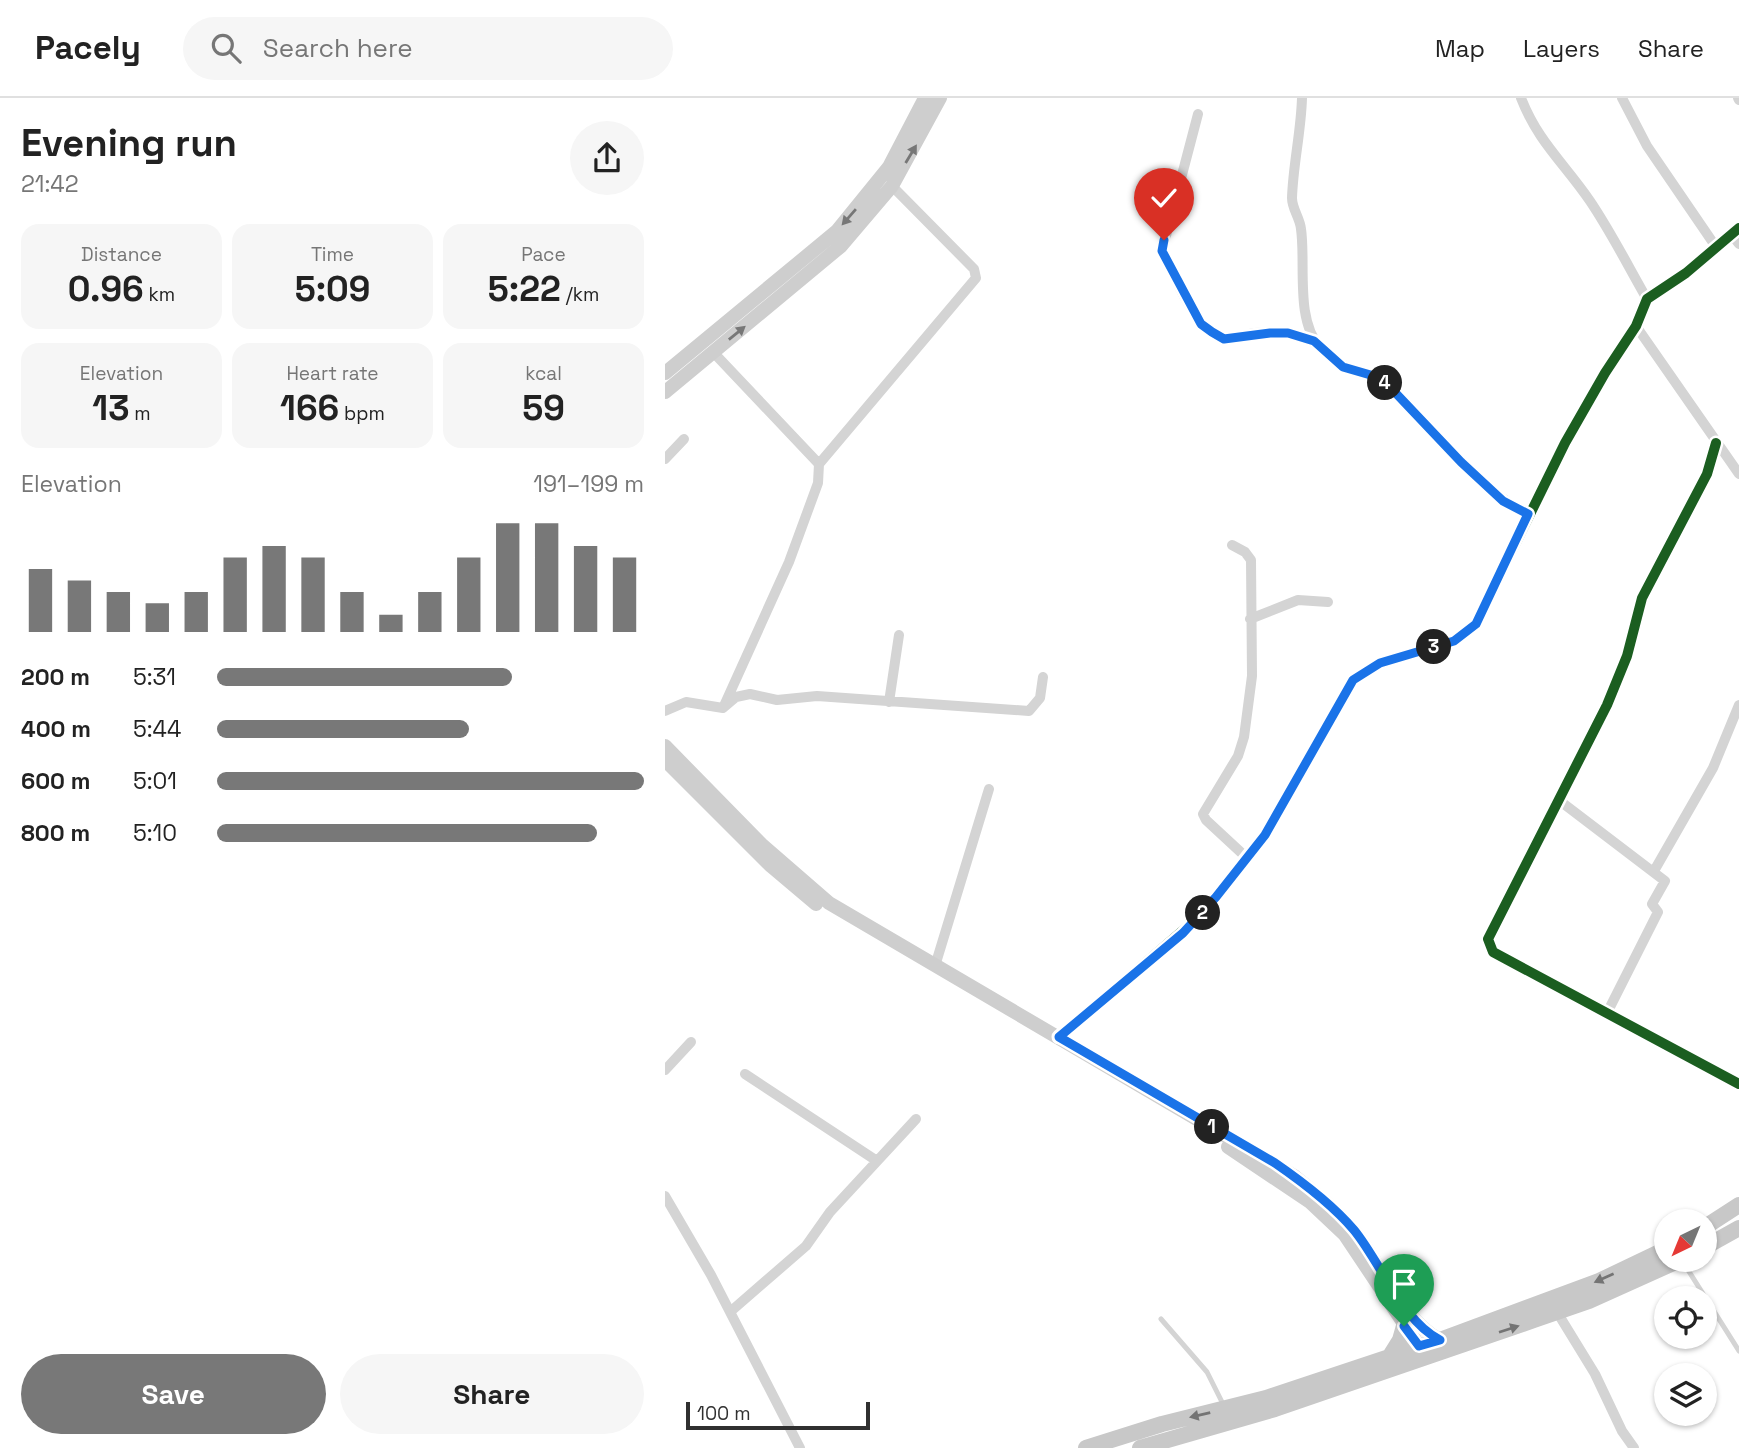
<!DOCTYPE html>
<html lang="en">
<head>
<meta charset="utf-8">
<style>
  body { margin:0; font-family:"Space Grotesk",sans-serif; background:#f6f6f6; color:#222; height:100vh; display:flex; flex-direction:column; font-size:26px; white-space:nowrap }
  * { box-sizing:border-box; margin:0 }
  p { font-size:23px; color:#767676 }
  .icon { flex:none; width:38px; height:38px; fill:none; stroke:currentColor; stroke-width:2; stroke-linecap:round; stroke-linejoin:round }
  .map { position:relative; flex:1; overflow:hidden }
  .side { display:flex; flex-direction:column; background:#fff; width:665px }
  .side>* { flex:none }
  .needle { width:46px; rotate:223deg }
  .fabs { position:absolute; left:989px; top:1111px; display:grid; gap:14px }
  .fabs a { display:grid; place-items:center; width:63px; height:63px; border-radius:50%; background:#fff; box-shadow:0 2px 5px #0004; font-size:35px }
  .scale { position:absolute; left:21px; bottom:18px; width:184px; box-sizing:border-box; padding-left:7px; border:4px solid #303030; border-top:0; font-size:19px; line-height:24px; white-space:nowrap; color:#303030; -webkit-text-stroke:5px #fff; paint-order:stroke }
  .pin { position:absolute; display:grid; place-items:center; width:60px; height:60px; color:#fff; margin:-72px -30px; border-radius:50% 50% 50% 0; rotate:-45deg; box-shadow:0 0 7px #0007 }
  .pin .icon { rotate:45deg }
  .km { position:absolute; width:35px; height:35px; margin:-18px; border-radius:50%; background:#222; color:#fff; font-size:19px; line-height:35px; text-align:center }
  .round { display:grid; place-items:center; flex:none; width:74px; height:74px; border-radius:37px; background:#f6f6f6 }
  .summary { display:flex; align-items:center; justify-content:space-between; height:119px; padding:0 21px }
  h1 { font-size:38px; font-weight:800; line-height:52px }
  .figures { display:grid; grid-template-columns:repeat(3,1fr); gap:10px; height:119px; padding:7px 21px }
  .figures div { display:grid; align-content:center; border-radius:18px; background:#f6f6f6; text-align:center }
  .figures b { font-size:35px; font-weight:800 }
  .figures small { font-size:19px; font-weight:400 }
  .figures p { font-size:19px }
  .chart { height:196px; padding:14px 21px }
  .chart p { display:flex; justify-content:space-between }
  .chart svg { width:100%; height:126px; margin-top:7px; stroke:#787878; stroke-width:6 }
  .action { display:flex; gap:14px; margin-top:auto; padding:14px 21px }
  .action a { flex:1; height:80px; border-radius:42px; background:#787878; color:#fff; font-size:28px; font-weight:800; line-height:80px; text-align:center }
  .action a+a { background:#f6f6f6; color:#222 }
  ul { padding:0 21px; list-style:none; font-size:23px }
  li { display:grid; grid-template-columns:112px 84px 1fr; align-items:center; height:52px }
  li i { height:18px; border-radius:9px; background:#787878 }
  header { display:flex; align-items:center; gap:42px; box-sizing:border-box; height:98px; padding:0 35px; background:#fff; border-bottom:2px solid #e0e0e0 }
  header strong { font-size:33px }
  nav { display:flex; gap:38px; margin-inline-start:auto; font-size:24px }
  .search { width:490px; height:63px; background:#f6f6f6; display:flex; align-items:center; gap:18px; box-sizing:border-box; padding:0 24px; border-radius:38px; color:#767676; font-size:26px }
  main { display:flex; flex:1; min-height:0 }
  .map>svg:first-child { display:block }
  .lines { fill:none; stroke-linecap:round; stroke-linejoin:round }
  .service { stroke:#d4d4d4; stroke-width:5 }
  .minor { stroke:#d4d4d4; stroke-width:10 }
  .secondary { stroke:#cecece; stroke-width:14 }
  .primary { stroke:#c8c8c8; stroke-width:16 }
  .cycleway-casing { stroke:#fff; stroke-width:15 }
  .cycleway { stroke:#1b5e20; stroke-width:10 }
  .oneway { fill:#777 }
  .oneway2 { fill:#747474 }
  .route-casing { stroke:#fff; stroke-width:14 }
  .route { stroke:#1a73e8; stroke-width:9 }
</style>
</head>
<body>
<header>
<strong>Pacely</strong>
<div class="search"><svg class="icon" aria-label="search" viewBox="0 0 24 24"><circle cx="10" cy="10" r="6"/><path d="M15 15l6 6"/></svg>Search here</div>
<nav><a>Map</a><a>Layers</a><a>Share</a></nav>
</header>
<main>
<section class="side">
<div class="summary"><div><h1>Evening run</h1><p>21:42</p></div><a class="round"><svg class="icon" aria-label="share" viewBox="0 0 24 24"><path d="M12 15V3M7 8l5-5 5 5M5 13v7h14v-7"/></svg></a></div>
<div class="figures">
<div><p>Distance</p><b>0.96<small> km</small></b></div>
<div><p>Time</p><b>5:09</b></div>
<div><p>Pace</p><b>5:22<small> /km</small></b></div>
</div>
<div class="figures">
<div><p>Elevation</p><b>13<small> m</small></b></div>
<div><p>Heart rate</p><b>166<small> bpm</small></b></div>
<div><p>kcal</p><b>59</b></div>
</div>
<div class="chart"><p><span>Elevation</span>191–199 m</p>
<svg viewBox="0 0 160 44" preserveAspectRatio="none"><path d="M5 44V22M15 44V26M25 44V30M35 44V34M45 44V30M55 44V18M65 44V14M75 44V18M85 44V30M95 44V38M105 44V30M115 44V18M125 44V6M135 44V6M145 44V14M155 44V18"/></svg>
</div>
<ul>
<li><b>200 m</b>5:31<i style="width:69%"></i></li>
<li><b>400 m</b>5:44<i style="width:59%"></i></li>
<li><b>600 m</b>5:01<i style="width:100%"></i></li>
<li><b>800 m</b>5:10<i style="width:89%"></i></li>
</ul>
<div class="action"><a>Save</a><a>Share</a></div>
</section>
<div class="map">
<svg width="1074" height="1350" viewBox="0 0 1074 1350">
  <rect width="100%" height="100%" fill="#fff"/>
  <g class="lines">
    <!-- service -->
    <path class="service" d="M1018,1164L1074,1253
      M496,1221L542,1274L559,1308"/>
    <!-- minor -->
    <path class="minor" d="M637,0C636,34 628,67 627,100C627,111 635,120 636,131C641,165 630,222 655,249C677,275 711,274 735,299C774,341 812,389 863,416
      M856,0C873,44 900,66 925,103C946,134 963,168 982,201
      M957,0L982,48L1051,149
      M1073,0L1074,2
      M533,16L497,153C509,176 531,235 558,240C567,242 581,236 590,235C611,233 629,237 649,243
      M1066,136L1074,146
      M971,228L1074,376
      M48,254L154,366
      M1051,345L1042,376L977,500L962,558L942,607L823,841L828,854L841,861L1074,986
      M0,361L19,341
      M567,447L580,454L586,462L587,578L579,639L573,658L538,716L541,722L582,760
      M585,521L633,502L663,504
      M224,604L234,537
      M58,610L124,464L153,385L154,366L311,180L309,171L227,88
      M0,613L21,604L58,610L71,599L85,596L112,602L152,598L364,613L375,600L378,579
      M895,703L1000,783L987,806L993,814L941,917
      M989,773L1048,670L1074,607
      M270,868L324,691
      M394,939L537,816L600,737L688,582L715,565L788,543L811,526L900,345L940,275L971,228L982,201L1021,175L1074,130
      M0,972L26,944
      M80,976L212,1063
      M0,1098L46,1177L135,1350
      M65,1214L141,1148L165,1114L251,1021
      M892,1214L930,1276L957,1333L969,1350"/>
    <!-- secondary -->
    <path class="secondary" d="M0,275L172,133L224,69L260,0
      M0,294L176,148L227,88L275,0
      M0,648L96,746L164,805L629,1078C650,1095 672,1112 689,1133C716,1166 738,1223 775,1242
      M0,662L106,768L151,806
      M563,1049L645,1104L680,1137L754,1248"/>
    <!-- primary -->
    <path class="primary" d="M1040,1129L1074,1107
      M1040,1149L1074,1130
      M725,1258L735,1242L739,1228
      M421,1350L497,1326L601,1300L775,1242L934,1183L1001,1151
      M475,1350L610,1311L869,1222L924,1203L1015,1162"/>
    <!-- cycleway casing -->
    <g class="cycleway-casing">
      <path id="cycleway" d="M1051,345L1042,376L977,500L962,558L942,607L823,841L828,854L841,861L1074,986
        M394,939L537,816L600,737L688,582L715,565L788,543L811,526L900,345L940,275L971,228L982,201L1021,175L1074,130"/>
    </g>
    <!-- cycleway -->
    <use href="#cycleway" class="cycleway"/>
  </g>
  <!-- one-way arrows -->
  <defs><path id="oneway-solid" d="M-6-.8H1V-3.2L6.5 0L1 3.2V.8H-6Z" transform="scale(1.75)"/></defs>
  <g class="oneway">
    <use href="#oneway-solid" transform="translate(246 56) rotate(-59)"/>
    <use href="#oneway-solid" transform="translate(184 119) rotate(131)"/>
    <use href="#oneway-solid" transform="translate(72 235) rotate(-39)"/>
  </g>
  <g class="oneway2">
    <use href="#oneway-solid" transform="translate(939 1180) rotate(156)"/>
    <use href="#oneway-solid" transform="translate(844 1231) rotate(-18)"/>
    <use href="#oneway-solid" transform="translate(535 1317) rotate(167)"/>
  </g>
  <g class="lines">
    <!-- route casing -->
    <g class="route-casing">
      <path id="route" d="M499,142L497,153L536,226L547,234L559,241L605,235H623L649,243L678,269L709,278L724,288L796,364L838,403L863,416L811,526L789,543L715,565L688,582L600,737L551,799L518,835L394,939L610,1065C639,1085 667,1106 689,1132C716,1165 738,1224 775,1242L754,1248L739,1228"/>
    </g>
    <!-- route -->
    <use href="#route" class="route"/>
  </g>
</svg>
<div class="fabs">
<a><svg class="needle" viewBox="-14 -14 28 28"><path d="M0-13l5 13h-10z" fill="#e53935"/><path d="M0 13l5-13h-10z" fill="#767676"/></svg></a>
<a><svg class="icon" aria-label="locate" viewBox="0 0 24 24"><circle cx="12" cy="12" r="6"/><path d="M12 2v4M12 18v4M2 12h4M18 12h4"/></svg></a>
<a><svg class="icon" aria-label="layers" viewBox="0 0 24 24"><path d="M12 4l9 5-9 5-9-5zM3 14l9 5 9-5"/></svg></a>
</div>
<div class="scale">100 m</div>
<div class="pin" style="left:739px;top:1228px;background:#1e9e55"><svg class="icon" aria-label="arrive" viewBox="0 0 24 24"><path d="M6 21V4h12l-3 4 3 4H6"/></svg></div>
<div class="pin" style="left:499px;top:142px;background:#d93025"><svg class="icon" aria-label="check" viewBox="0 0 24 24"><path d="M5 12l5 5 9-10"/></svg></div>
<b class="km" style="left:547px;top:1029px">1</b>
<b class="km" style="left:538px;top:815px">2</b>
<b class="km" style="left:769px;top:549px">3</b>
<b class="km" style="left:720px;top:285px">4</b>
</div>
</main>
</body>
</html>
